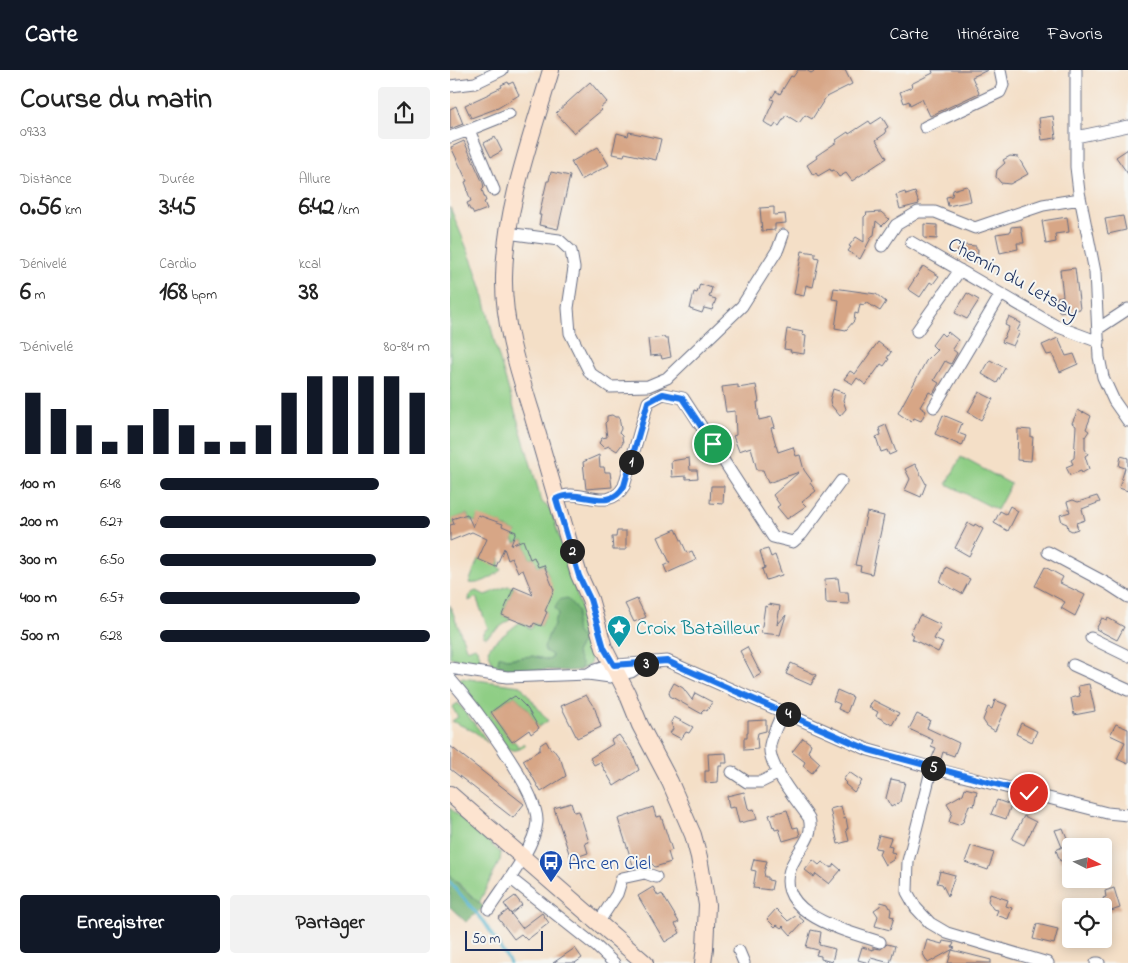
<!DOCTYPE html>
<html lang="fr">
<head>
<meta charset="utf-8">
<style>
  body { margin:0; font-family:"Indie Flower",sans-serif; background:#f2f2f2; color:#222; height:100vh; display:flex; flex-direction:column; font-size:19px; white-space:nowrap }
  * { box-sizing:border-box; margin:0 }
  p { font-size:16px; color:#767676 }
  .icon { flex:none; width:28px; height:28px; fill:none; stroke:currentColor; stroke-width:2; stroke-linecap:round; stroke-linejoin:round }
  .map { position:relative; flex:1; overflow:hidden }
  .sheet { display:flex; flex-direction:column; background:#fff; width:450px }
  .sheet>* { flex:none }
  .needle { width:32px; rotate:96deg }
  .controls { position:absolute; left:612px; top:768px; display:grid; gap:10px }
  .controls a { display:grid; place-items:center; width:50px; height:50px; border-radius:5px; background:#fff; box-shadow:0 2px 12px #0003; font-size:25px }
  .scale { position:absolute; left:15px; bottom:12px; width:78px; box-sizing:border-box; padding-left:5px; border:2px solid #1b2f5e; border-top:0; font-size:14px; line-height:18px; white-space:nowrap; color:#1b2f5e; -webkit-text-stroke:4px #f6f6f2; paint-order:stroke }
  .pin { position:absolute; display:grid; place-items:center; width:42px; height:42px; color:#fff; margin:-21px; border:2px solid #fff; border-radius:50%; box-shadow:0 1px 5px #0007 }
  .km { position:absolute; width:25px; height:25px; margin:-12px; border-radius:50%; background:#222; color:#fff; font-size:14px; line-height:25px; text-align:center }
  .round { display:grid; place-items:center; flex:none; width:52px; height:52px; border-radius:5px; background:#f2f2f2 }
  .head { display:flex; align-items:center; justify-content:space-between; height:85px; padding:0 20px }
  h1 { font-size:28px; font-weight:700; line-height:38px }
  .figures { display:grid; grid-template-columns:repeat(3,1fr); gap:8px; height:85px; padding:5px 20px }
  .figures div { display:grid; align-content:center }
  .figures b { font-size:25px; font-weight:700 }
  .figures small { font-size:14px; font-weight:400 }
  .figures p { font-size:14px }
  .chart { height:140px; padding:10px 20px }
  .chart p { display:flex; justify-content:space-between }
  .chart svg { width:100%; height:90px; margin-top:5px; stroke:#111827; stroke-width:6 }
  .cta { display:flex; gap:10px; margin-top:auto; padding:10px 20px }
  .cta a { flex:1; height:58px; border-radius:5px; background:#111827; color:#fff; font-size:20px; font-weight:700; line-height:58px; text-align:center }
  .cta a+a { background:#f2f2f2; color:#222 }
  ul { padding:0 20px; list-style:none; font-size:16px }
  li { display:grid; grid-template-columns:80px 60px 1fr; align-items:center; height:38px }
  li i { height:12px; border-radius:6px; background:#111827 }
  header { display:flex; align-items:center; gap:30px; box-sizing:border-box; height:70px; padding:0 25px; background:#111827; color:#fff }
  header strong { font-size:24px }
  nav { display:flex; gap:28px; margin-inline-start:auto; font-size:18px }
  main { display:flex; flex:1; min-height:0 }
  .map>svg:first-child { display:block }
  .green { fill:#8fce85; stroke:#557e72 }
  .forest { fill:#73b172; stroke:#477068 }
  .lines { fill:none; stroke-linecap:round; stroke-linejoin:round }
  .stream { stroke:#4bafca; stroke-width:3 }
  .building { fill:#d7a686 }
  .street-casing { stroke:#676d83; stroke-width:13 }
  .secondary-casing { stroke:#676d83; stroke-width:18 }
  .street { stroke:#fff; stroke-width:11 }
  .secondary { stroke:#fde4d0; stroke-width:16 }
  .route-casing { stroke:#fff; stroke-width:10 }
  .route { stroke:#1a73e8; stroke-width:6 }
  .labels { text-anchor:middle; stroke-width:4; stroke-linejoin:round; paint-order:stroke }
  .street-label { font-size:20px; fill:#1b2f5e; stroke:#f6f6f2 }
  .culture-label { font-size:20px; fill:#0d838f; stroke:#f6f6f2; text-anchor:start }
  .transit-label { font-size:20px; fill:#164399; stroke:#f6f6f2; text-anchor:start }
</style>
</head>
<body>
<header>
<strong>Carte</strong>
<nav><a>Carte</a><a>Itinéraire</a><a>Favoris</a></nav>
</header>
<main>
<section class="sheet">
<div class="head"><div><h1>Course du matin</h1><p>09:33</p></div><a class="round"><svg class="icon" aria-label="share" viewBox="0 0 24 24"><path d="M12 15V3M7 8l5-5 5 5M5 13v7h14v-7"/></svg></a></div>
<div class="figures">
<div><p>Distance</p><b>0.56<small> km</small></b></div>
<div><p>Durée</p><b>3:45</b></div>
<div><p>Allure</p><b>6:42<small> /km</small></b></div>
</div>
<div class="figures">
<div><p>Dénivelé</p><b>6<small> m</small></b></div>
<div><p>Cardio</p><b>168<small> bpm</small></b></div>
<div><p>kcal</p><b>38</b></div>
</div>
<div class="chart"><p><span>Dénivelé</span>80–84 m</p>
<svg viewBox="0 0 160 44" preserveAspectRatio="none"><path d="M5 44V14M15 44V22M25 44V30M35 44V38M45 44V30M55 44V22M65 44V30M75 44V38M85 44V38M95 44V30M105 44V14M115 44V6M125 44V6M135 44V6M145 44V6M155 44V14"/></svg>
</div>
<ul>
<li><b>100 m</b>6:48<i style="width:81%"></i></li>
<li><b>200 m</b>6:27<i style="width:100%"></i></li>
<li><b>300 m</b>6:50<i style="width:80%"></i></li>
<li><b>400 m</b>6:57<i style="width:74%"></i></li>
<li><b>500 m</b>6:28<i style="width:100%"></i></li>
</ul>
<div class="cta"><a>Enregistrer</a><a>Partager</a></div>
</section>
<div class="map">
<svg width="678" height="893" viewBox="0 0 678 893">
  <rect width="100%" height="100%" fill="#f6f6f2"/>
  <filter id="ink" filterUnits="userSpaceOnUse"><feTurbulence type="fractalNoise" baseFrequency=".02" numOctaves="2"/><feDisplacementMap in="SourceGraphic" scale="10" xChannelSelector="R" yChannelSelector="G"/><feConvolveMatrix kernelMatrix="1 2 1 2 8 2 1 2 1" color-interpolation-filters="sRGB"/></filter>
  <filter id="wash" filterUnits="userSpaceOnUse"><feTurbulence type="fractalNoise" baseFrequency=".0096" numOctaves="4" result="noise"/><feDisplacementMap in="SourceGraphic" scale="20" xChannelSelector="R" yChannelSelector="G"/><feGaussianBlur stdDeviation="1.12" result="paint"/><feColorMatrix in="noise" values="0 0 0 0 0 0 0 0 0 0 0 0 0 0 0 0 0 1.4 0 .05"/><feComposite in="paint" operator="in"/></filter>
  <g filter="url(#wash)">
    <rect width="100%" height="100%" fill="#f4dfc7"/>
    <!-- green -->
    <path class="green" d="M0,137L24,196L34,227L45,274L92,432L101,440L132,542V555L142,584L140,594L130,600L126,583L133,569L126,562L124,558L126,552L109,544L105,550L104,556C98,562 98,570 94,577L102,585V589L98,590L82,586L57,589L49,587L48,593L52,598H44L38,580L42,574L70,552L81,559L84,553L91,556L97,542L95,541L98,505L94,495L88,497L84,487L80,489L73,470L65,473L63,468L66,462L52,456V454L28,446L25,452L20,450L17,444L3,449L4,454L0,455Z
      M511,387L561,414L547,440L497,414Z
      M50,488L49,496L52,500C43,507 30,515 19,513L28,489Z
      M58,516L64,517L52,545L61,549L36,567L33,566V562L38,558L26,527L19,531C19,525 21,522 27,521L35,525Z
      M0,535L17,580L25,577C29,581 32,589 29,595L0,587Z
      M12,608L71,616L98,651L88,657L77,638L65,626L60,629L59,628L41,642L62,672L64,671L69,677L74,673L76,675C70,680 64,682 57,678L11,614L9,610Z
      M8,633L30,661L38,673L25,662L2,651L8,647L2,637Z
      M0,738L51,783L50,790L29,833L0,805Z"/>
    <!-- forest -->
    <path class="forest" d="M117,528L128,541C126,555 121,558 133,569L126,583L132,596L130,600C117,602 110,600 97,600C82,600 67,601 52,598L48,593L49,587L53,586L57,589L82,586L98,590L101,589L102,585L95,581L94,577C98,570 98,562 104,556L105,550L109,544L105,538L109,530Z
      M0,805L10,816L34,837L16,852L0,837Z"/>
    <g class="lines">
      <!-- stream -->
      <path class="stream" d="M0,812L34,852L60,893"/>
    </g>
    <g id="blocks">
      <!-- building -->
      <path class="building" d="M348,0H356L361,3L366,0H395L402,14L376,27L362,49L355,45L349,53L336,45L329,56L326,54L323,58L314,52L324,30L321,29L326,21L330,24L341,6L343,7Z
        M482,0H538L522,7L529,23L480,46L472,29L460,35L459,31L454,33L450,22L462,17L461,14L483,3Z
        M58,12L59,14L63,12L69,25L48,38L21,48L15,35L41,23V22L52,17L51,15Z
        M140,12L157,32L150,38L152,40L124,63L106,43Z
        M6,36L13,54L0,59V39Z
        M603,46L606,68L592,70L589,48Z
        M432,47L438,57L435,59L436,63L426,70L437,88L402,111L396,103L389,107L384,100L381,101L380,99L368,106L366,103L363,105L357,95L367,88L366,86L387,72L386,70L398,62L399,64L419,51L421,54Z
        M179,62L211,69L206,90L175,83L174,86L162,84L167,63L178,66Z
        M45,67L52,81L41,87L34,73Z
        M14,71L33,113L34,118L32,120L36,131L34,132L37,139L24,144L22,140H20L17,133L21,131L17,120H18L15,112L17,111L1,77Z
        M148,77L159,95L131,110L121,92Z
        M678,79V104L666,87Z
        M560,86L568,87L578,104L560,114L551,113L546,107L547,100L555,93L553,90Z
        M101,102L120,106L108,159L89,155L91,145H89L97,111H99Z
        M516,116L518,117L521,131L498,136L496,127L502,126L503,120Z
        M455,122L456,125L465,122L469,134L450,139L446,125Z
        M324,137V145L335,144L336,153L325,154V160L312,161L310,138Z
        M431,142L439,149L432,156L426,151L424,165L422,166L410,189L398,181L401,177L399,176L406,167L414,172V147L417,144L416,143Z
        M673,146L676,160L658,164L655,149Z
        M617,147L619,162L605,164L606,172L596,174L592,151Z
        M474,154L487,155V169L474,168Z
        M571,156L574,173H567L568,179L550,183L546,164L560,162L561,157Z
        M514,175L526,176V179H528L527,192H516L507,181Z
        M352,181L365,183V187L369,188L363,217L356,215L354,226L344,224Z
        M473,196L489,206L483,214L480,212L470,227L458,219Z
        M625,198L630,239L609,242L607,227L613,226L610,200Z
        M250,214L262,218L259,227L266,229L262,240L254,238L252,243L240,239L244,222L247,223Z
        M384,218L426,224L436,232L430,241L416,232L414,235L410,234L408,244L405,243L404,251L396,260L385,258L389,230L382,229Z
        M517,223L529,230L517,249L505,243Z
        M559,247L571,253L567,261L570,262L563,276L552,272L559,257L555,255Z
        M337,259L353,262L352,265L356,266L354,284L340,282L341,280L334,279Z
        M498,262L508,270L502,279L507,283L501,294L495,291L484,310L489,313L483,324L479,322L470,337L476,341L471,351L464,348L461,352L448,343L476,291L487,280L482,275L491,263L494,266Z
        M214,267L215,269H218L221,287L212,289L211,285L200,286L198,269Z
        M608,268L616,286L624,284L628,294L610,302L602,284L597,285L592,275Z
        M428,272L441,282L437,288L439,289L434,296L431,294L416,315L407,308L403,314L394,309L400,301L405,304Z
        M540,290L555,298L547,313L532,304Z
        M288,315V318L306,315L309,332H307L309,350L322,347L325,357L321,358L328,382L343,377L346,386L350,385L354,400L362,411L360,413L366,421L352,432L356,436L337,449L327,437L330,435L323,425L349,402L318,413L313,400H307L301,377L289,381L283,366L286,365L285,341L276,342L272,317Z
        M383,319L395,323L393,330L396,339L390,346L381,335L380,330Z
        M529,322L543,329L531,350L518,342Z
        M628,340L633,343L634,342L641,346L636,359L639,361L635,367V379L638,384L635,386L639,399L632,403L631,401L620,405L616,397L623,394L621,390L624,388L626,356L622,353Z
        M162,345L165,347H169L171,359L169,363L172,366L173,373L167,381L159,376L154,378L149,373L152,368L157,367L155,353L157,351V346Z
        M493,345L512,353L508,363L516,366L512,376L485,364Z
        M436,355L446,382L439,385L437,380L431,382L426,367L431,365L429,358Z
        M568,359L581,360V367H583L581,391L567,390Z
        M149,385L150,397H154L155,402H160L162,417L136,419L133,392Z
        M671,386L678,388V421L669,418L675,398L669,396Z
        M239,388L240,400H247L248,408L236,409V406L222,407L221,391Z
        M465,394L476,414L471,427L455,420L460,409L455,399Z
        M261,416H274L273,434L260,433Z
        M647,426L650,432L632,439L635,450L626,453L628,459L622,461L618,459L617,454L612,452L610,445L620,442L617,432L623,430L628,432Z
        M560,436L568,441L558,461L544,453L550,441L556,444Z
        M417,442L434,446L422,504L410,501L411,496L405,495Z
        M17,444L23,457L28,445L53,454L52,456L66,462L61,475L73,470L80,489L84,487L88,497L94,495L104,520L95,541L97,542L91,556L84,553L82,557L52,545L64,517L83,525L73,500L68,502L62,488L58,490L54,478L46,497L28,489L37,469L22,462L0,471V455L4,454L2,449Z
        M518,453L524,456L525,454L533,459L519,486L505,478Z
        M226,459L237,483L242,481L246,490L217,503L214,496L220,493L208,467Z
        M167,461H176V480H163L162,467H166Z
        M318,479L321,487L325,485L332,505L316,510L312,499L315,498L310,481Z
        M496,497L520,509L512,524L490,512Z
        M595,497L613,507L610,513L635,525L625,546L611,538L615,532L585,516Z
        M388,508L390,522H398L399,534L376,533L375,509Z
        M187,529L196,547L184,552L175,534Z
        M318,534L330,536L327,555L336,545L330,565L311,563L315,536L317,537Z
        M470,545L491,555L484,569L493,573L488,582L462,569L464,565L460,563Z
        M652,548L657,550L658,548L674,557L667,570L646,559Z
        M297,577L311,604L304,608L290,581Z
        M341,593L366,605L361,615L336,604Z
        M224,613L233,618L242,630L245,623L262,632L257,641L254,639L251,642L252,644L220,626L219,622Z
        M639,614L645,641L624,645L621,628L630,626L628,616Z
        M387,620L403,627L397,643L388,639L390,634L383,631Z
        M136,625L145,639L151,657L127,668L111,636Z
        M65,626L77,638L89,658L81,664L79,660L62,672L41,642L60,628V629Z
        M423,630L449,643L442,655L426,646L428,642L419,637Z
        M545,630L557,635L545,661L537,656L533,650L538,637L542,639Z
        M467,644L480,650L477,658L509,673L504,686L493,682L490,692L481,690L486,678L481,676L483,670L459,659Z
        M224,647L243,657L239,663L236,662L231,669L220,663L223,659L221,652Z
        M316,650V661L308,663L307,668L308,679L294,680V668H297V663H298V651Z
        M571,653L587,661L582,672L566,664Z
        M666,654L678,659V694L667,689L675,672L660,665Z
        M169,665L183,684L189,700L164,716L150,692L144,695L140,688L163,674L161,670Z
        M353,668L361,674L358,682L370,693L362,703L353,696L355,692L342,682Z
        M96,671L101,680L103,679L111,690L116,706L91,722L73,690L90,680V675Z
        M0,676L74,734L63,748L0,699Z
        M276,683L277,693H272V696H269L268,712L255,713V701H259L258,684Z
        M399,702L412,711L404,722L395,714L396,713L393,710Z
        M441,709L455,712L450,732L441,737L436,728Z
        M515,718L527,721L524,736L519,735L513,752L508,755L499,752L502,742L497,733L513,724Z
        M294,722L298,738L300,740L304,739L307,749L289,753L285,737L279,738L277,726Z
        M547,730L561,735L556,749L541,744Z
        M121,733L124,742L129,741L139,772L135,773L138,783L121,789L104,738Z
        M391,736L394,749L396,748L398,759H396L399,771L388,774L380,739Z
        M203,737L206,747L211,746L222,780L218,782L221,792L205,797L201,793L184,798L168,749Z
        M337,740L343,758L348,757L350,766L333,771L329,759L325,760L324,756L323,757L319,745Z
        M574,746L586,752L574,775L562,769Z
        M613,758L621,778V787L610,791L606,780L612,777L605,760Z
        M429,765L441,768L438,776L442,777L441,782L445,783L443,790L435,795L429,784L431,779L425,778Z
        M521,776L544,783L538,800L515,792Z
        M304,789L317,791L314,802L315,807H318V810L323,811L321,820L303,818L306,801L301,800Z
        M363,790L369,795L372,792L381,798L384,794L391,800L379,814L366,804L364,807L355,800Z
        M490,801L505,805L498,826L492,814L487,813Z
        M203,817L208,826L212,824L229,852L225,854L230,863L215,872L188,826Z
        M664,818L670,838L658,842L653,828L656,827L655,821Z
        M540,824L558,830L556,836L562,838L558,849L546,845L548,840L543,839L538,831Z
        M65,826L72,835L61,844L54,834Z
        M431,832L438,834L441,840L440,846L444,847L440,860L425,856L428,846L424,840L430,836Z
        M326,839L338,851L347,845L354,851L341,865L333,856L331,858L327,855L325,857L317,849Z
        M58,840L72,858L92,843L99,853L77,870L71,864L64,869L48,848Z
        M587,854L608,859L604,874L583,869Z
        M361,860L371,862L369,875L385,879L382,892L371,889V886L366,885L368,880L356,877Z
        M477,870L492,874L493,871L504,873L502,877L505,878L478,893L473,884Z
        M437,874L445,876L440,893L421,888L419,893L408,890L412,877L423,880V878L431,879Z
        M125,878L132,888L125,893H103Z
        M502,880L541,890V893H498Z"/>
    </g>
  </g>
  <g filter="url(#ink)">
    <use href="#blocks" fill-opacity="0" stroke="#676d83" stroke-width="1"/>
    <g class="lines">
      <!-- street casing -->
      <g class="street-casing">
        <path id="street" d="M626,0V97L629,122L645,202L649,287L653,307L664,331L678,351
          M0,16L25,13L52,0
          M475,57L550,22L553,15L550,0
          M0,67L19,60
          M626,67L678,56
          M44,120L19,60L59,44
          M57,163L109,170L121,181L124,198L118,238L120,263L140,303L160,317L198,316L217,308L292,236L328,179L333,165
          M461,172L606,256L649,272
          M432,176L446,155L468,142H485L525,158L593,135L630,129
          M649,258L678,239
          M467,261L510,200
          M484,337L551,224
          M106,429C129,415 157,445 174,416L198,332L213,324L233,328L323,467L343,472L352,464L391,411
          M598,482L658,514L678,527
          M641,568L678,586
          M623,595L678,620
          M0,598L57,607L138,604L160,607L181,602L193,594
          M138,604L146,599L156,596L217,591L419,680L497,702L657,743L678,745
          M0,609C22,634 89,721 87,752C85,778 53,817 39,839
          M333,641C329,652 322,664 320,675C317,696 347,730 359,748C364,765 353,774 345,789C314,841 395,861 430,872
          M482,697L458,791L457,822L466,838L480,853L497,863L598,893
          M282,702L297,712H311L329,703
          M60,808L147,877L164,893
          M148,853L167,824L172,808L195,803L206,807
          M289,881L294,893
          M646,893H649"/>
      </g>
      <!-- secondary casing -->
      <g class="secondary-casing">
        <path id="secondary" d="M101,0C82,66 55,137 54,207C53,254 68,299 82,344C95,389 108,434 121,479L129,505L140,529L154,578L177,623L190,655L220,712L243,765L249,787L257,835L255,878L253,893
          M0,724L195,893"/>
      </g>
      <!-- street -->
      <use href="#street" class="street"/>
      <!-- secondary -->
      <use href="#secondary" class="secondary"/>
    </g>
  </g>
  <g class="lines" filter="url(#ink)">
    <!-- route casing -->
    <g class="route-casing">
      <path id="route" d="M263,374L232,328L213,324L198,332L174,416C158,445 129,416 106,429L129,506L140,529L154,578L164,595L217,591L419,680L579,723"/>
    </g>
    <!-- route -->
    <use href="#route" class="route"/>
  </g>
  <!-- icons -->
  <defs>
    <g id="sight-pin" transform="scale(1.25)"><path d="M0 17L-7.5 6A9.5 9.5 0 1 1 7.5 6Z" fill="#0f9aa8" stroke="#f6f6f2"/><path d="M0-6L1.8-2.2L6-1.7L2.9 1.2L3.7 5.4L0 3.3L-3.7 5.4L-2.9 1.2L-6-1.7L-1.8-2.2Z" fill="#fff"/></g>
    <g id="bus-pin" transform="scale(1.25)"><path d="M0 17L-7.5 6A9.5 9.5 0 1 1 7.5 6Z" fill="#1a4fb4" stroke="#f6f6f2"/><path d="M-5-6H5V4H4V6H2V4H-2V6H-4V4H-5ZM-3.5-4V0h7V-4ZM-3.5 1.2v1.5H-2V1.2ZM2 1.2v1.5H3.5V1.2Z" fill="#fff"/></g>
  </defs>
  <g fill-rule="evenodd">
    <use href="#sight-pin" x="169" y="557"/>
    <use href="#bus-pin" x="101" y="792"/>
  </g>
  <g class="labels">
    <!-- street labels -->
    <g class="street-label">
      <text transform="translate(564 207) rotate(29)" y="7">Chemin du Letsay</text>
    </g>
    <!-- culture labels -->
    <g class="culture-label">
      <text x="186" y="564">Croix Batailleur</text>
    </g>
    <!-- transit labels -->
    <g class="transit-label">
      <text x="118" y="799">Arc en Ciel</text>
    </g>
  </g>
</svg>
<div class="controls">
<a><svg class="needle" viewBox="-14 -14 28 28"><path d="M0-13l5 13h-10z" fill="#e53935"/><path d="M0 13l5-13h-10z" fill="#767676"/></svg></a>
<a><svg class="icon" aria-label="locate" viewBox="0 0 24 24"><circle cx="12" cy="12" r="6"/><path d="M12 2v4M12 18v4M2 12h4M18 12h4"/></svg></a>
</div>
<div class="scale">50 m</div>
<div class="pin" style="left:263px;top:374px;background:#1e9e55"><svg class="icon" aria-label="arrive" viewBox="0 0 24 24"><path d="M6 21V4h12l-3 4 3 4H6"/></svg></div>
<div class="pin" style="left:579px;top:723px;background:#d93025"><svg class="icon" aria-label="check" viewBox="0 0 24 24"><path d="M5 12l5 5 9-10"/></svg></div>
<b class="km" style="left:181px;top:392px">1</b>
<b class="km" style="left:122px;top:481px">2</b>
<b class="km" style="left:196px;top:594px">3</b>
<b class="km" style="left:338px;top:644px">4</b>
<b class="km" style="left:483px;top:698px">5</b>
</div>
</main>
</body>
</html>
